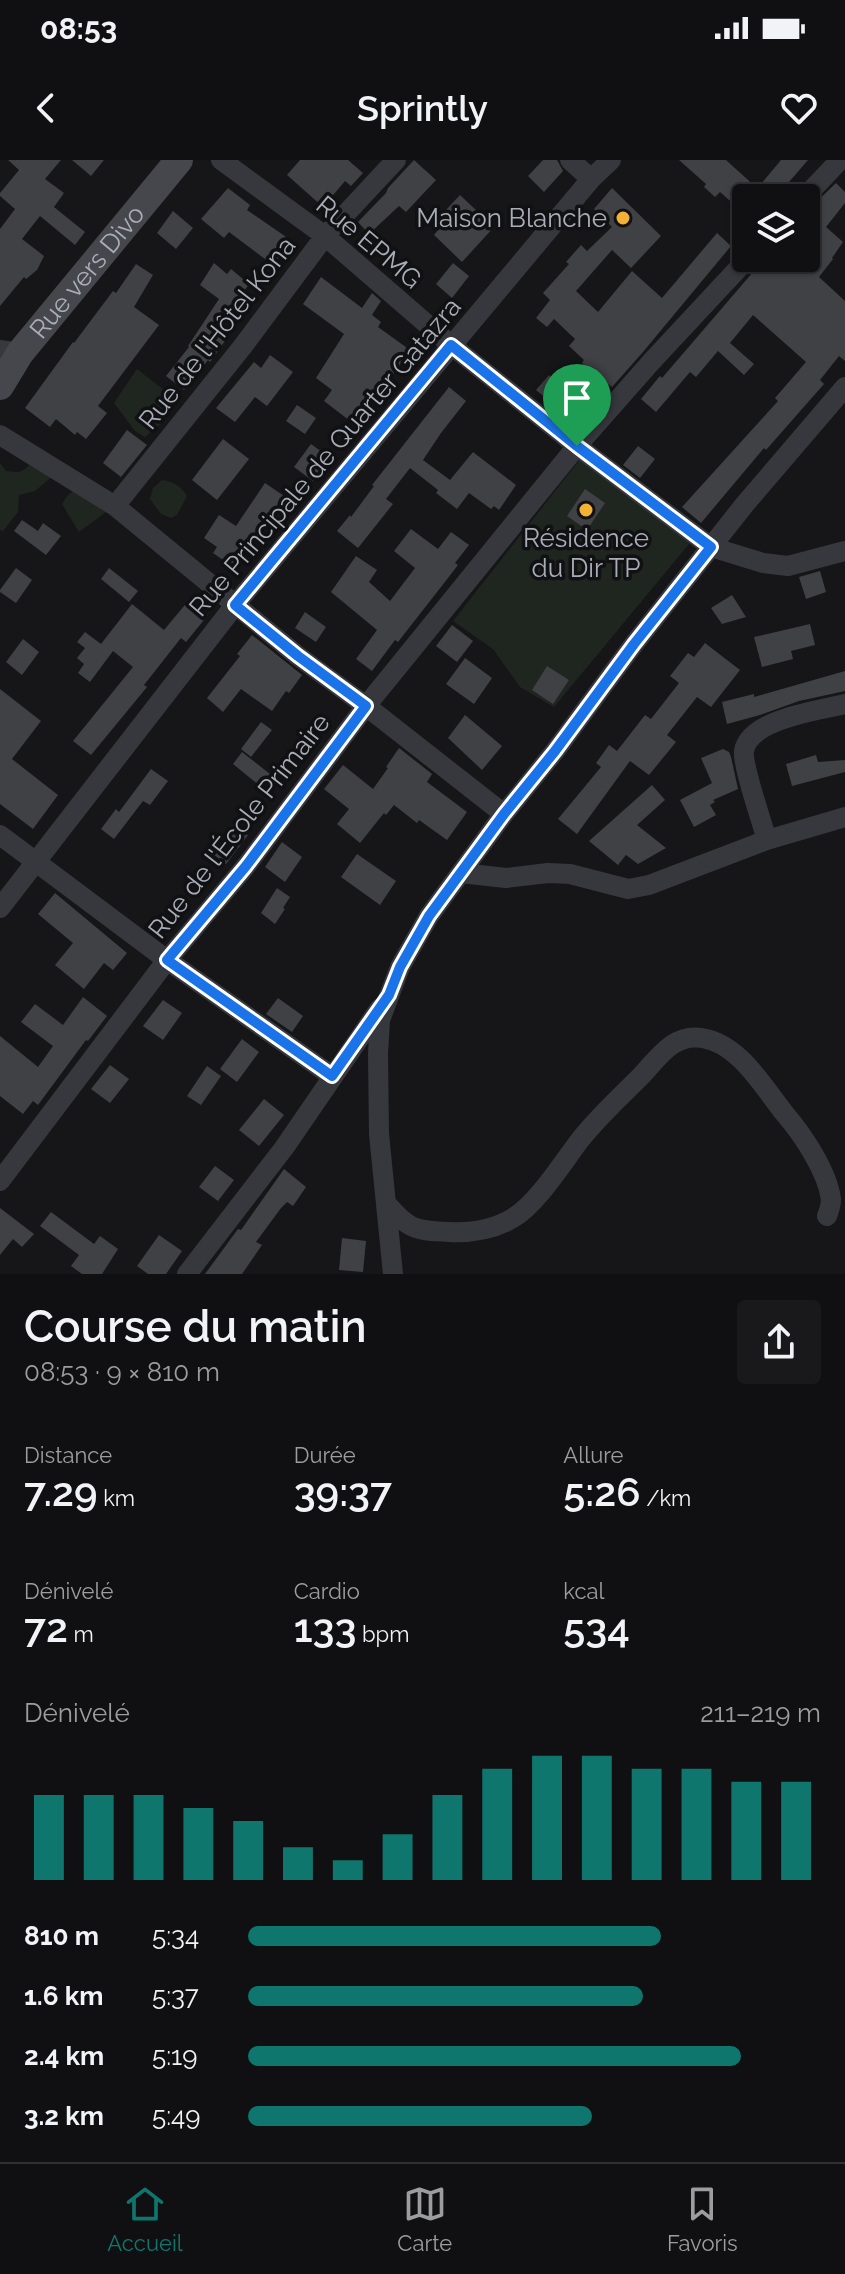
<!DOCTYPE html>
<html lang="fr">
<head>
<meta charset="utf-8">
<style>
  body { margin:0; font-family:Raleway,sans-serif; background:#19191b; color:#f1f3f6; height:100vh; display:flex; flex-direction:column; font-size:30px; white-space:nowrap }
  * { box-sizing:border-box; margin:0 }
  p { font-size:26px; color:#9c9d9f }
  .icon { flex:none; width:44px; height:44px; fill:none; stroke:currentColor; stroke-width:2; stroke-linecap:round; stroke-linejoin:round }
  .map { position:relative; height:1114px; overflow:hidden }
  .panel { display:flex; flex-direction:column; background:#101012; flex:1 }
  .panel>* { flex:none }
  .controls { position:absolute; left:732px; top:24px; display:grid; gap:16px }
  .controls a { display:grid; place-items:center; width:88px; height:88px; border-radius:8px; background:#101012; box-shadow:0 2px 6px #0004,0 0 0 2px #303032; font-size:40px }
  .pin { position:absolute; display:grid; place-items:center; width:68px; height:68px; color:#fff; margin:-82px -34px; border-radius:50% 50% 50% 0; rotate:-45deg; box-shadow:0 0 8px #0007 }
  .pin .icon { rotate:45deg }
  .round { display:grid; place-items:center; flex:none; width:84px; height:84px; border-radius:8px; background:#19191b }
  .head { display:flex; align-items:center; justify-content:space-between; height:136px; padding:0 24px }
  h1 { font-size:44px; font-weight:600; line-height:60px }
  .metrics { display:grid; grid-template-columns:repeat(3,1fr); gap:12px; height:136px; padding:8px 24px }
  .metrics div { display:grid; align-content:center }
  .metrics b { font-size:40px; font-weight:600 }
  .metrics small { font-size:22px; font-weight:400 }
  .metrics p { font-size:22px }
  .chart { height:224px; padding:16px 24px }
  .chart p { display:flex; justify-content:space-between }
  .chart svg { width:100%; height:144px; margin-top:8px; stroke:#0f766e; stroke-width:6 }
  ul { padding:0 24px; list-style:none; font-size:26px }
  li { display:grid; grid-template-columns:128px 96px 1fr; align-items:center; height:60px }
  li i { height:20px; border-radius:10px; background:#0f766e }
  .status { display:flex; justify-content:space-between; align-items:center; height:56px; padding:0 40px; background:#101012; direction:ltr }
  .status svg { height:22px; fill:currentColor }
  header { display:flex; justify-content:space-between; align-items:center; height:104px; padding:0 24px; background:#101012; font-size:36px; font-weight:600 }
  .menu { display:flex; justify-content:space-around; align-items:center; height:112px; border-top:2px solid #303032; background:#101012; font-size:22px; color:#9c9d9f }
  .menu a { display:grid; justify-items:center; gap:4px }
  .menu .selected { color:#0f766e }
  .map>svg:first-child { display:block }
  .green { fill:#1e261f }
  .building { fill:#404145 }
  .lines { fill:none; stroke-linecap:round; stroke-linejoin:round }
  .street { stroke:#37383d; stroke-width:20 }
  .secondary { stroke:#45474d; stroke-width:28 }
  .route-casing { stroke:#fff; stroke-width:16 }
  .route { stroke:#1a73e8; stroke-width:10 }
  .poi-dot { fill:#f2b134; stroke:#111113; stroke-width:3 }
  .labels { text-anchor:middle; stroke-width:7; stroke-linejoin:round; paint-order:stroke }
  .poi-label { font-size:26px; fill:#a8adb8; stroke:#111113; text-anchor:end }
  .street-label { font-size:26px; fill:#a8adb8; stroke:#111113 }
</style>
</head>
<body>
<div class="status"><b>08:53</b><svg viewBox="0 0 49 12"><path d="M0 12V9h3v3zM5 12V6h3v6zM10 12V3h3v9zM15 12V0h3v12zM26 1h20v11H26zM47 4h2v5h-2z"/></svg></div>
<header><svg class="icon" aria-label="back" viewBox="0 0 24 24"><path d="M15 5l-7 7 7 7"/></svg>Sprintly<svg class="icon" aria-label="heart" viewBox="0 0 24 24"><path d="M12 20l-8-8c-3-5 5-10 8-4 3-6 11-1 8 4z"/></svg></header>
<div class="map">
<svg width="845" height="1114" viewBox="0 0 845 1114">
  <rect width="100%" height="100%" fill="#161618"/>
  <!-- green -->
  <path class="green" d="M137,209L173,237L162,263L145,277L135,271L114,243Z
    M581,298L694,378L554,547L520,527L493,489L453,461Z
    M34,299L61,309L35,331L19,335L18,352L3,371L0,370V303L6,311C22,313 24,312 34,299Z
    M162,320C174,322 181,326 187,336L177,355L171,358L161,354L150,339L153,328Z
    M76,328L106,352L79,372L62,344L68,335Z"/>
  <!-- building -->
  <path class="building" d="M8,0H61L45,19L64,33L54,47L85,72L75,85L40,56L22,79L44,96L37,110L26,119L24,117L0,146V69L15,49L0,36V33L19,10Z
    M72,0H104L91,16Z
    M300,0H348L363,13L351,26L345,21L323,47L287,15Z
    M414,0L436,20L406,52L399,46L369,74L358,62L386,33L388,28Z
    M543,0H557L563,11L544,32L528,16Z
    M679,0H726L768,38H746V55L720,32L715,37L704,27L706,24Z
    M781,0H808L776,37L761,24Z
    M836,23L845,32V43L826,67L843,82L832,98L833,99L819,117L845,141V201L839,196L820,220L824,224L766,290L764,288L701,363L682,347L778,241L775,238L806,202L753,155L730,183L754,204L744,215L718,191L696,217L690,212L656,252L641,239L660,216L662,218L765,98H806V52Z
    M228,28L250,45L247,50L292,81L273,105L229,72L224,78L201,59Z
    M612,28L661,76L631,108L612,90L576,131L598,152L632,111L662,138L717,73L731,86L643,192L612,227L608,224L589,247L574,233L592,211L582,203L584,200L569,186L575,179L554,159L547,167L536,158L550,140L543,133L569,104L566,102L581,85L587,91L612,67L594,49Z
    M460,35L494,67L462,102L434,75L450,55L445,51Z
    M173,51L193,68L176,89L157,73Z
    M214,103L227,114L231,109L249,124L221,164L232,171L210,202L208,200L184,230L166,216L189,187L188,186L219,139L200,125Z
    M453,103L469,116L452,138L436,124Z
    M136,104L153,115L134,147L159,165L98,246L107,253L86,279L77,272L75,275L56,259L50,267L25,248L73,182L74,183L113,131L116,133Z
    M321,117L362,148L372,133L381,141L372,155L381,162L378,167L410,190L392,216L354,264L324,241L332,230L316,218L344,174L303,144Z
    M270,195L293,212L267,246L255,237L235,262L216,248L254,202L261,208Z
    M549,215L567,232L555,246L536,230Z
    M449,227L466,241L441,273L423,300L450,320L473,292L516,325L499,350L494,346L491,349L469,333L457,349L436,333L438,330L410,308L386,339L393,344L358,388L337,371L350,355L351,357L374,326L372,325Z
    M297,245L316,258L305,274L286,261Z
    M127,270L147,285L121,317L103,303Z
    M223,279L249,299L217,340L192,320Z
    M311,284L330,298L313,321L294,307Z
    M638,286L655,299L640,318L623,305Z
    M265,323L284,336L264,366L261,364L233,407L213,393L217,387L204,378L219,355L236,366Z
    M585,329L605,343L587,370L567,356Z
    M22,360L38,371L43,363L61,376L46,395L14,371Z
    M411,369L438,389L451,372L469,385L455,403L458,405L448,418L398,482L395,480L372,511L356,499L377,470L331,432L356,396L377,410L369,422L390,441L415,408L394,391Z
    M16,408L32,420L16,443L0,432V430Z
    M109,408L138,431L129,442L101,419Z
    M820,411L826,432L806,439L799,417Z
    M732,435L746,457L722,464L711,448Z
    M189,440L208,455L186,482L181,478L144,525L147,527L91,595L73,581L133,507L113,491L90,522L78,513L84,504L77,498L85,488L77,482L85,472L101,484L132,444L164,470Z
    M305,452L326,467L316,482L295,468Z
    M810,464L815,485L791,491L793,499L762,507L754,477Z
    M452,465L473,481L457,502L436,486Z
    M252,475L302,515L289,533L286,531L272,551L241,529L223,552L207,538L240,496L237,494Z
    M23,479L39,492L22,515L6,502Z
    M705,483L740,510L711,547L697,537L667,575L676,582L649,615L630,601L577,674L558,659L601,607L596,603L609,585L617,591L645,555L651,559L679,523L670,516L688,493L694,497Z
    M465,498L492,518L474,544L446,524Z
    M547,506L569,520L553,544L532,530Z
    M845,511V531L799,541L760,555L727,564L722,542L754,534V537Z
    M0,529L41,561L12,599L58,635L33,669L0,644Z
    M465,555L502,586L482,610L448,578Z
    M261,562L272,570L251,597L241,589Z
    M399,588L432,614L427,622L467,652L447,680L419,660L417,663L394,645L386,655L384,653L360,683L337,664L349,649L324,629L343,605L373,629L388,608L386,607Z
    M723,589L729,592L731,597L738,629L713,640L715,642L710,645L716,655L694,667L680,640L712,623L701,598Z
    M242,592L270,614L260,626L233,604Z
    M816,595L818,602L845,600V612L792,626L786,604Z
    M151,609L168,621L150,645L143,641L114,679L101,669L116,649L119,652Z
    M652,625L665,640L637,665L666,688L638,704L626,695L618,705L589,681Z
    M234,663L248,675L226,704L213,694L219,686L217,685Z
    M282,682L302,697L285,722L265,707Z
    M357,694L396,721L380,745L341,717Z
    M277,728L290,737L283,748L285,749L275,764L261,753Z
    M55,733L127,793L113,810L104,803L84,829L55,805L73,783L38,754Z
    M83,837L107,856L88,881L86,880L38,945L33,941L23,954L0,936V876L38,907L53,886L21,862L35,844L63,865Z
    M278,838L303,856L292,872L266,854Z
    M163,840L182,853L163,880L143,866Z
    M242,879L259,892L237,922L220,909Z
    M110,905L129,919L110,943L91,929Z
    M207,906L221,916L201,945L187,936Z
    M264,939L284,955L259,986L239,970Z
    M215,1006L234,1020L218,1041L199,1027Z
    M284,1009L306,1027L293,1046L287,1042L281,1048L256,1082L262,1085L242,1114H205L238,1069L241,1070Z
    M0,1048L34,1074L22,1087L13,1079L0,1095Z
    M51,1052L94,1084L100,1076L118,1089L102,1114H82L71,1106L79,1095L40,1066Z
    M159,1075L182,1091L166,1114H148L137,1106Z
    M342,1078L366,1081L363,1112L339,1110Z"/>
  <g class="lines">
    <!-- street -->
    <path class="street" d="M221,0L325,76L451,185L577,286L711,387L763,403L788,406L845,391
      M570,0L591,19
      M804,38L840,0
      M0,190L20,193
      M0,275L115,346L298,496L366,546L504,654
      M115,346L243,186L325,76L396,0
      M0,675L167,800L332,916
      M767,680C762,663 742,604 744,591C749,559 818,551 845,544
      M461,713L506,718L548,713L570,714L628,729L649,725L767,680L845,657
      M0,748L235,445L591,19L611,0
      M0,1021L167,800L246,706L366,546L577,286L652,201L748,98
      M386,1043C408,1069 415,1071 449,1072C471,1073 493,1070 513,1058C537,1044 563,1002 580,980C598,957 618,939 639,918C657,900 672,873 702,878C740,884 763,927 785,954C803,975 827,1011 831,1039C831,1045 829,1051 827,1056
      M187,1114L284,988L380,848
      M393,1114L379,974L378,894L380,860L400,807L429,756L504,654L555,591L634,484L745,344L845,227"/>
    <!-- secondary -->
    <path class="secondary" id="s1" d="M0,226L20,193L179,0"/>
  </g>
  <g class="lines">
    <!-- route casing -->
    <g class="route-casing">
      <path id="route" d="M451,185L577,286L711,387L634,484L555,591L504,654L429,756L400,807L389,835L332,916L167,800L246,706L366,546L298,496L235,445Z"/>
    </g>
    <!-- route -->
    <use href="#route" class="route"/>
  </g>
  <!-- markers -->
  <g class="poi-dot">
    <circle cx="623" cy="58" r="8"/>
    <circle cx="586" cy="350" r="8"/>
  </g>
  <g class="labels">
    <!-- poi labels -->
    <g class="poi-label">
      <text x="607" y="67">Maison Blanche</text>
      <text x="586" y="387" text-anchor="middle">Résidence<tspan x="586" dy="30">du Dir TP</tspan></text>
    </g>
    <!-- street labels -->
    <g class="street-label">
      <text transform="translate(369 82) rotate(40)" y="9">Rue EPMG</text>
      <text dy="9" stroke="none"><textPath href="#s1" startOffset="144">Rue vers Divo</textPath></text>
      <text transform="translate(217 173) rotate(-52)" y="9">Rue de l'Hôtel Kona</text>
      <text transform="translate(325 297) rotate(-50)" y="9">Rue Principale de Quarter Gatazra</text>
      <text transform="translate(239 666) rotate(-52)" y="9">Rue de l'École Primaire</text>
    </g>
  </g>
</svg>
<div class="controls">
<a><svg class="icon" aria-label="layers" viewBox="0 0 24 24"><path d="M12 4l9 5-9 5-9-5zM3 14l9 5 9-5"/></svg></a>
</div>
<div class="pin" style="left:577px;top:286px;background:#1e9e55"><svg class="icon" aria-label="arrive" viewBox="0 0 24 24"><path d="M6 21V4h12l-3 4 3 4H6"/></svg></div>
</div>
<section class="panel">
<div class="head"><div><h1>Course du matin</h1><p>08:53 · 9 × 810 m</p></div><a class="round"><svg class="icon" aria-label="share" viewBox="0 0 24 24"><path d="M12 15V3M7 8l5-5 5 5M5 13v7h14v-7"/></svg></a></div>
<div class="metrics">
<div><p>Distance</p><b>7.29<small> km</small></b></div>
<div><p>Durée</p><b>39:37</b></div>
<div><p>Allure</p><b>5:26<small> /km</small></b></div>
</div>
<div class="metrics">
<div><p>Dénivelé</p><b>72<small> m</small></b></div>
<div><p>Cardio</p><b>133<small> bpm</small></b></div>
<div><p>kcal</p><b>534</b></div>
</div>
<div class="chart"><p><span>Dénivelé</span>211–219 m</p>
<svg viewBox="0 0 160 44" preserveAspectRatio="none"><path d="M5 44V18M15 44V18M25 44V18M35 44V22M45 44V26M55 44V34M65 44V38M75 44V30M85 44V18M95 44V10M105 44V6M115 44V6M125 44V10M135 44V10M145 44V14M155 44V14"/></svg>
</div>
<ul>
<li><b>810 m</b>5:34<i style="width:72%"></i></li>
<li><b>1.6 km</b>5:37<i style="width:69%"></i></li>
<li><b>2.4 km</b>5:19<i style="width:86%"></i></li>
<li><b>3.2 km</b>5:49<i style="width:60%"></i></li>
</ul>
</section>
<nav class="menu">
<a class="selected"><svg class="icon" aria-label="home" viewBox="0 0 24 24"><path d="M3 11l9-7 9 7M6 9v11h12V9"/></svg>Accueil</a>
<a><svg class="icon" aria-label="map" viewBox="0 0 24 24"><path d="M3 6l6-2 6 2 6-2v14l-6 2-6-2-6 2zM9 4v14M15 6v14"/></svg>Carte</a>
<a><svg class="icon" aria-label="saved" viewBox="0 0 24 24"><path d="M7 4h10v16l-5-4-5 4z"/></svg>Favoris</a>
</nav>
</body>
</html>
